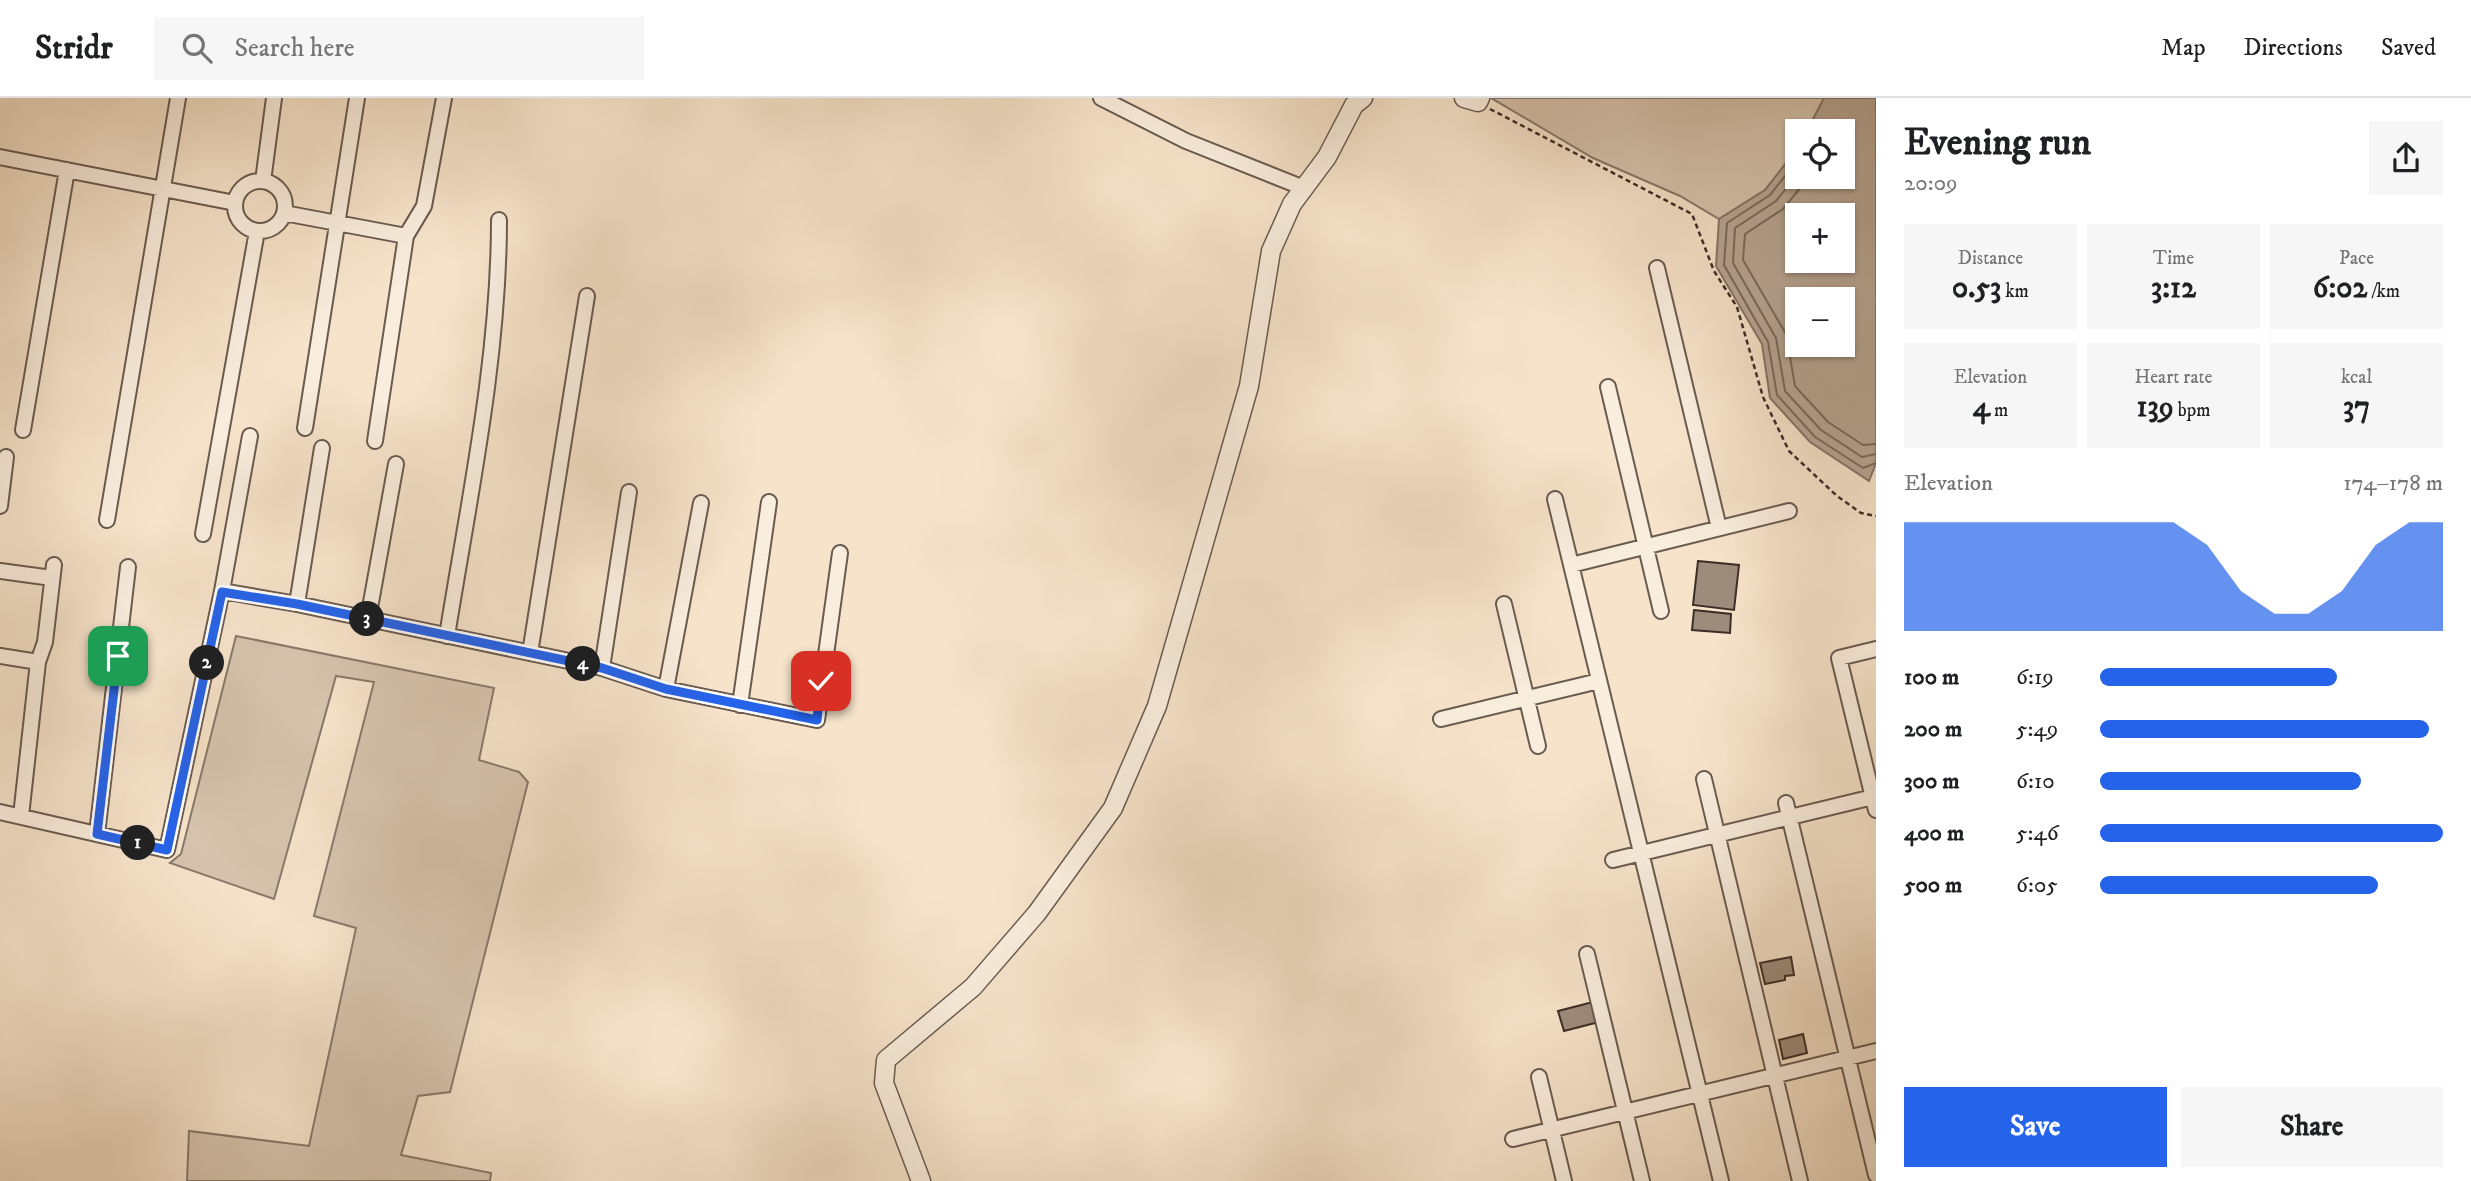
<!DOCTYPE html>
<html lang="en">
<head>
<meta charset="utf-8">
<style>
  body { margin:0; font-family:"IM FELL DW Pica",serif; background:#f6f6f6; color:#202124; height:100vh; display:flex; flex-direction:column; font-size:26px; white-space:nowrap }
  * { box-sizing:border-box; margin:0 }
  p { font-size:23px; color:#757577 }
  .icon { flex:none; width:38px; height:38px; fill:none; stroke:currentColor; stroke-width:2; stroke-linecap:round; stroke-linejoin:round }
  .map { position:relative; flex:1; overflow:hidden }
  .details { display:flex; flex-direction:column; background:#fff; width:595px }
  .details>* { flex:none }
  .fabs { position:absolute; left:1785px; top:21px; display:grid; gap:14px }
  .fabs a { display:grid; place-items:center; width:70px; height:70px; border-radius:0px; background:#fff; box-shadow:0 2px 5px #0004; font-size:35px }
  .pin { position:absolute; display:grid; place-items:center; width:60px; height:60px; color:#fff; margin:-30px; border-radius:14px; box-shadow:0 4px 10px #0006 }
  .km { position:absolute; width:35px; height:35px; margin:-18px; border-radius:50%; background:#222; color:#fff; font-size:19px; line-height:35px; text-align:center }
  .round { display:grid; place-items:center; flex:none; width:74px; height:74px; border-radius:0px; background:#f6f6f6 }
  .overview { display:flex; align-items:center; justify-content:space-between; height:119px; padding:0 28px }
  h1 { font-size:38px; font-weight:700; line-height:52px }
  .figures { display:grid; grid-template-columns:repeat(3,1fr); gap:10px; height:119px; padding:7px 28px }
  .figures div { display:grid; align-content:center; border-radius:0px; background:#f6f6f6; text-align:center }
  .figures b { font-size:30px; font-weight:700 }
  .figures small { font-size:19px; font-weight:400 }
  .figures p { font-size:19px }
  .chart { height:196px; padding:14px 28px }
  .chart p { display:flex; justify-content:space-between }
  .chart svg { width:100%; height:126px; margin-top:7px; fill:#2563eb; opacity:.7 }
  .action { display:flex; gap:14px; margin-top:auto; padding:14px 28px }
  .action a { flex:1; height:80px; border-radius:0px; background:#2563eb; color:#fff; font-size:28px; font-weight:700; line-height:80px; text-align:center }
  .action a+a { background:#f6f6f6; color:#202124 }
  ul { padding:0 28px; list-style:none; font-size:23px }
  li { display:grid; grid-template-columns:112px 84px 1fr; align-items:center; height:52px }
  li i { height:18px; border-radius:9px; background:#2563eb }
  header { display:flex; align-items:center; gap:42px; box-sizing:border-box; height:98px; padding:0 35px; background:#fff; border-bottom:2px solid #e0e0e0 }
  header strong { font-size:33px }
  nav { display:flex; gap:38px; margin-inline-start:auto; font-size:24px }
  .search { width:490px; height:63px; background:#f6f6f6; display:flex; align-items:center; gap:18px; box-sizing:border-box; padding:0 24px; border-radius:0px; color:#757577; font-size:26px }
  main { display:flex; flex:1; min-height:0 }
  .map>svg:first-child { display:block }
  .green { fill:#d6c4ae; stroke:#89796a; stroke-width:2 }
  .water { fill:#b7a593; stroke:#867568; stroke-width:2; fill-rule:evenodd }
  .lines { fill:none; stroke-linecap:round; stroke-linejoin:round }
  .shore { stroke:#7a6a5d; stroke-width:2 }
  .building { fill:#9d8c7c; stroke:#3c2e27; stroke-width:2 }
  .minor-casing { stroke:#6a5b50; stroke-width:18 }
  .tertiary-casing { stroke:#6a5b50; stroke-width:21 }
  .path { stroke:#3c2e27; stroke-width:2.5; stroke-dasharray:5 3.5; stroke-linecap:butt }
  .minor { stroke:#f9eddd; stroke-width:14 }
  .tertiary { stroke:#f9eddd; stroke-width:18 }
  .route-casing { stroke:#fff; stroke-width:14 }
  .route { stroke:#2563eb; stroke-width:9 }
</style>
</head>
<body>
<header>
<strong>Stridr</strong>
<div class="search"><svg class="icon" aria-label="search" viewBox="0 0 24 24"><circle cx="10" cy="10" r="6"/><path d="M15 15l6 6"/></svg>Search here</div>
<nav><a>Map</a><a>Directions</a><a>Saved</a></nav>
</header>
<main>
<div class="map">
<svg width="1876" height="1083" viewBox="0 0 1876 1083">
  <rect width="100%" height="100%" fill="#f6e3ca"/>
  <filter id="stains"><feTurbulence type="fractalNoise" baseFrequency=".00286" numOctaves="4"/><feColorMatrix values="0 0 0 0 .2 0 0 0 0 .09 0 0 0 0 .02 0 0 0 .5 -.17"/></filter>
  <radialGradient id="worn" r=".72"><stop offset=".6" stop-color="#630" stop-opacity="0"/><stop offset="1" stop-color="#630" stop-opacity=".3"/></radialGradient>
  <!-- green -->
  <path class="green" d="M1491,0H1824L1807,33H1797V51L1765,92L1719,121L1680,98L1593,60Z
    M236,538L494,590L479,662L519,674L528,684L450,994L418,998L401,1057L491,1075L490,1083H187L189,1033L309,1048L356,830L314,818L374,584L336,578L274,801L170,765L181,756Z"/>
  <!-- water -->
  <path class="water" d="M1824,0H1876V365L1869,383L1810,344L1770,300L1762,246L1716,168L1719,121L1765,92L1797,51V79H1843V33H1807ZM1797,117H1843V163H1797ZM1797,201H1843V247H1797Z"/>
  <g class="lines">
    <!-- shore -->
    <path class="shore" d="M1797,63L1770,97L1727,125L1724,167L1768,244L1777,297L1815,339L1863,370L1876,365
      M1797,77L1776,103L1735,130L1733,165L1776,240L1785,293L1821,332L1862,359L1876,356
      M1809,79L1783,111L1745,136L1743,162L1786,236L1795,288L1828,324L1863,347L1876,346"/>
  </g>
  <!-- building -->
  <path class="building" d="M1698,463L1739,467L1734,512L1693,507Z
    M1694,512L1731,516L1730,535L1692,532Z
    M1791,859L1794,877L1785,878V882L1765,886L1760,865Z
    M1593,904L1599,924L1564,933L1558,913Z
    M1803,936L1807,955L1783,961L1779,942Z"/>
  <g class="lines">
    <!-- minor casing -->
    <g class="minor-casing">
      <path id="minor" d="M1101,0L1186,43L1304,90
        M0,59L235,105
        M263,83L274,0
        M235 108a25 25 0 1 1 50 0a25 25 0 1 1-50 0Z
        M284,115L406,138
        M1657,170L1719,430
        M1608,289L1661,513
        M305,330L357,0
        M23,332L67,72
        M375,343L406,138L424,108L444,0
        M1555,401L1721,1083
        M0,408L6,359
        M107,422L178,0
        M203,436L257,133
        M1571,467L1789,413
        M0,473L52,480
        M222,493L297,506L602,570L666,591L817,622L840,455
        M297,506L322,350
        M1504,506L1538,648
        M368,521L396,366
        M447,538C469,400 499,262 499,122
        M1876,551L1839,560L1876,712
        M530,555L587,198
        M0,558L38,564
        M602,570L629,394
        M666,591L701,405
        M740,607L769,404
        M1441,621L1599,583
        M1704,681L1800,1083
        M1786,705L1876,1077
        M0,714L167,752L222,493L250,338
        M21,718L38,564L45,544L54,467
        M97,736L128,469
        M1613,762L1873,699
        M1587,856L1642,1083
        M1539,979L1564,1083
        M1513,1041L1876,953"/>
    </g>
    <!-- tertiary casing -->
    <g class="tertiary-casing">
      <path id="tertiary" d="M1464,0L1478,4L1480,0
        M921,1083L884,985L886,962L973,889L1037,815L1113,710L1157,608L1249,288L1271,153L1292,106L1327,59L1354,7L1363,0"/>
    </g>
    <!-- path -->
    <path class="path" d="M1490,11L1692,116L1714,173L1737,209L1763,299L1789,353L1837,398L1861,415L1876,418"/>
    <!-- minor -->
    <use href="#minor" class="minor"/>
    <!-- tertiary -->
    <use href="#tertiary" class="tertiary"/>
  </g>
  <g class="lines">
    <!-- route casing -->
    <g class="route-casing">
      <path id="route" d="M118,558L97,736L167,752L222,494L297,506L602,570L666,591L817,622L821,583"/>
    </g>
    <!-- route -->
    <use href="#route" class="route"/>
  </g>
  <rect width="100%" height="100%" filter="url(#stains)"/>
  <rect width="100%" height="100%" fill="url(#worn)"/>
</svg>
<div class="fabs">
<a><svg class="icon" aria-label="locate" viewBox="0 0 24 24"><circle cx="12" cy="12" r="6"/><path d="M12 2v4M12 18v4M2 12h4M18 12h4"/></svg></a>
<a>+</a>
<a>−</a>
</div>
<div class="pin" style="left:118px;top:558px;background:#1e9e55"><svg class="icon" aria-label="arrive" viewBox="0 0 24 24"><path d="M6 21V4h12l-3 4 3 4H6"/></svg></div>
<div class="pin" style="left:821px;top:583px;background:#d93025"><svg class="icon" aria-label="check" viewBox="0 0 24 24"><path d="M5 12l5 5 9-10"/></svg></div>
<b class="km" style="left:138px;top:745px">1</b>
<b class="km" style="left:207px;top:565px">2</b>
<b class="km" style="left:367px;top:521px">3</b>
<b class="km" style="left:583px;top:566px">4</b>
</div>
<section class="details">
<div class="overview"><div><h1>Evening run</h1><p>20:09</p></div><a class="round"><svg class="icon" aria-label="share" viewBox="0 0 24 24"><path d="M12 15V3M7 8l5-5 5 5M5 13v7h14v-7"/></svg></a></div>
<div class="figures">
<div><p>Distance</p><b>0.53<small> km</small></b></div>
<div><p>Time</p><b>3:12</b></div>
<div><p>Pace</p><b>6:02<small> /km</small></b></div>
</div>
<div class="figures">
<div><p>Elevation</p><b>4<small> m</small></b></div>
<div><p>Heart rate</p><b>139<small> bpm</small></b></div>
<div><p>kcal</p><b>37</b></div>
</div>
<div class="chart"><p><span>Elevation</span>174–178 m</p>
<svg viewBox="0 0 160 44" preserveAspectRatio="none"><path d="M0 44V6L10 6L20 6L30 6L40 6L50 6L60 6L70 6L80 6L90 14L100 30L110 38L120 38L130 30L140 14L150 6L160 6V44z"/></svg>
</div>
<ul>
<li><b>100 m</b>6:19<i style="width:69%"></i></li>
<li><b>200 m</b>5:49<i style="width:96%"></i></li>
<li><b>300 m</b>6:10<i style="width:76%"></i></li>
<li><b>400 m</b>5:46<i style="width:100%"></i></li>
<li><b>500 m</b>6:05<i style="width:81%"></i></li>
</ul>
<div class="action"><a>Save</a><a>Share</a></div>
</section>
</main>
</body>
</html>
